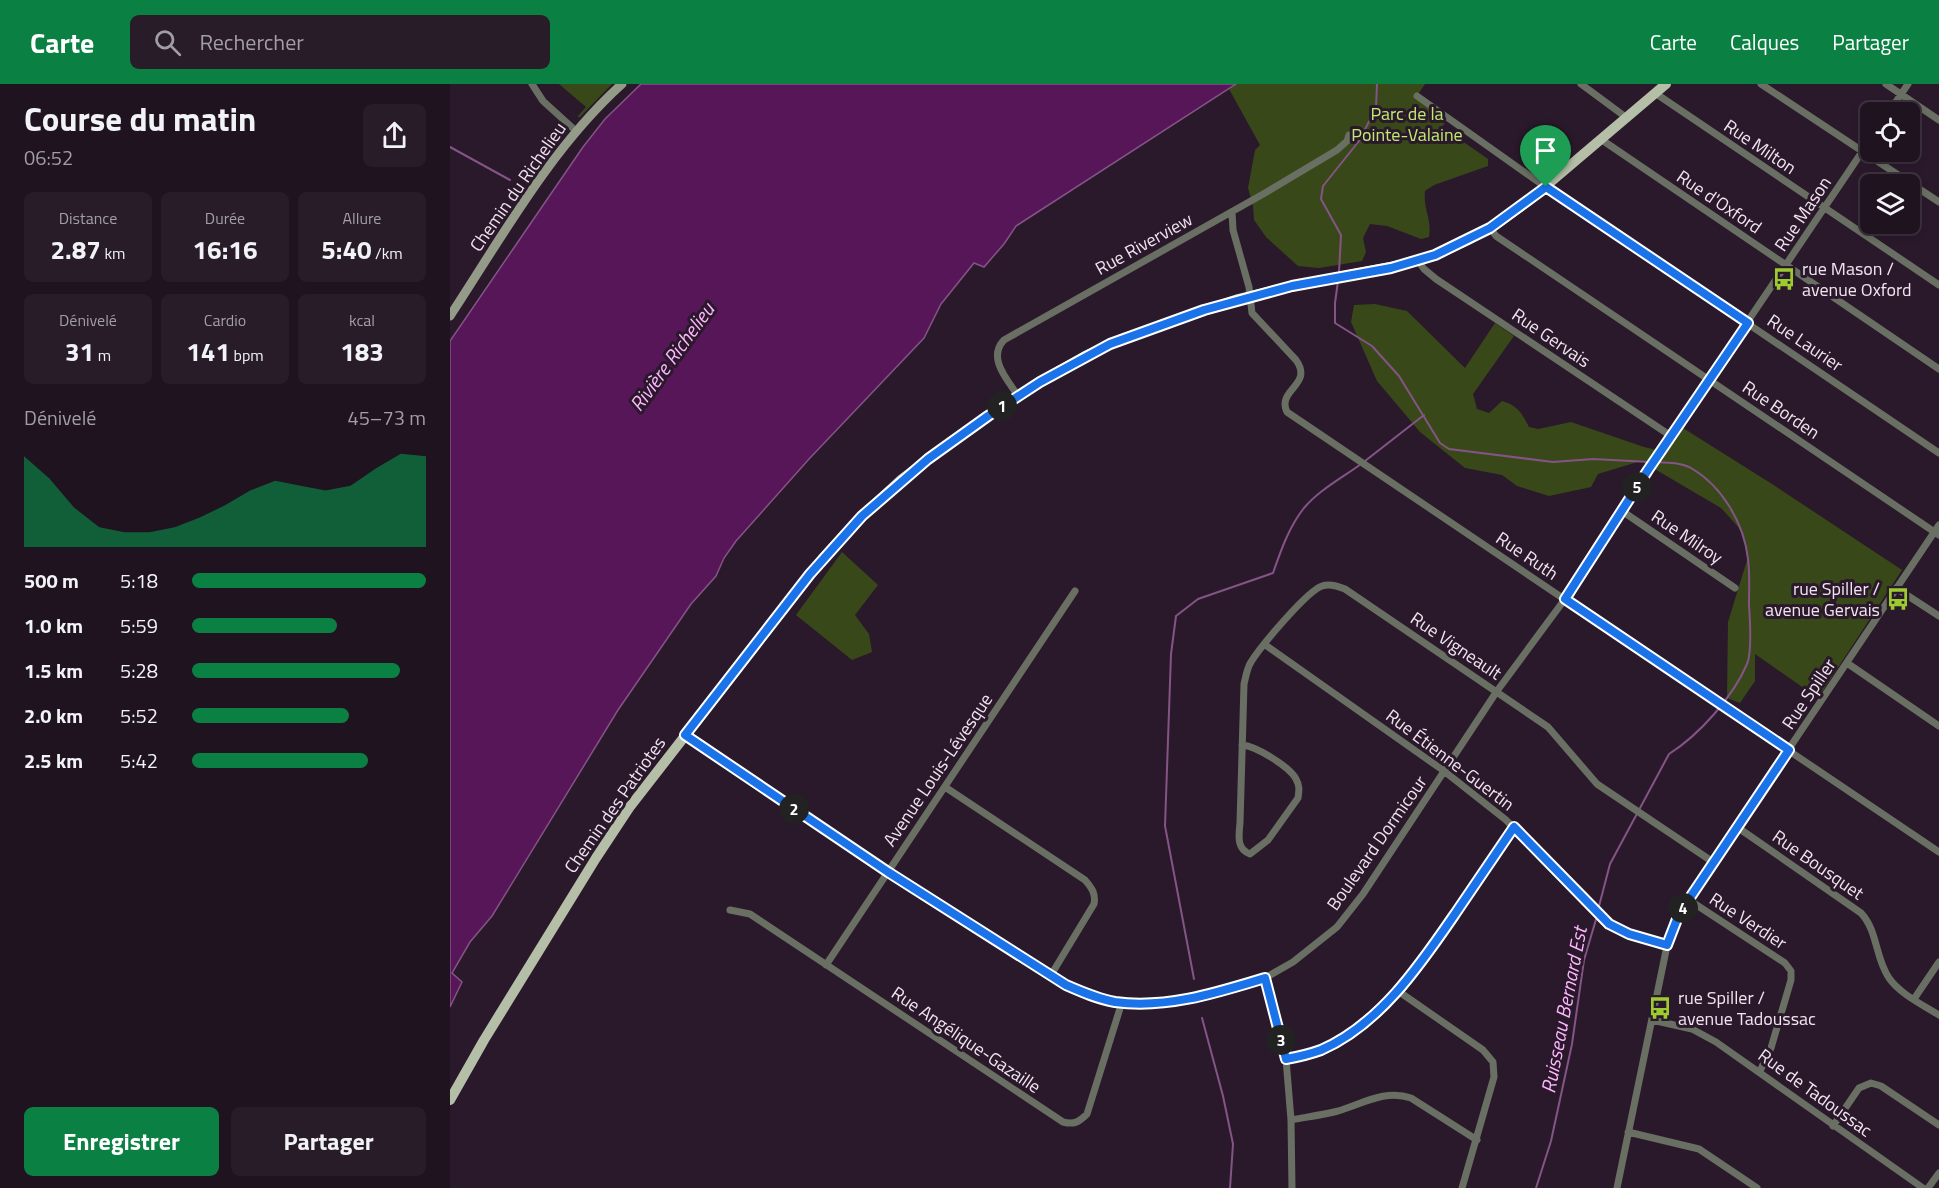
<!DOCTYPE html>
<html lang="fr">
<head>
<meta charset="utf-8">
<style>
  body { margin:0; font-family:"Titillium Web",sans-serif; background:#281c29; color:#f1f3f6; height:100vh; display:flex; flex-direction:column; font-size:22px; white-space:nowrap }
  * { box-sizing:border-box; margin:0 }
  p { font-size:20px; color:#a29ea5 }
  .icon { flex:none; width:33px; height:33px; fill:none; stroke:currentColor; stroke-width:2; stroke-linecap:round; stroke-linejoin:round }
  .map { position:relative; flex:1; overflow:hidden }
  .side { display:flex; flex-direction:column; background:#201320; width:450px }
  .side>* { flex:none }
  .controls { position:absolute; left:1410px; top:18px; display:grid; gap:12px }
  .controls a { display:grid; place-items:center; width:60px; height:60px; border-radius:9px; background:#201320; box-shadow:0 3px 9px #0003,0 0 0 2px #3d323e; font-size:30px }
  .pin { position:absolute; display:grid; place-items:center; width:51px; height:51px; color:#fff; margin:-62px -26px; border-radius:50% 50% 50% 0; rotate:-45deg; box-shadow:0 0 6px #0007 }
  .pin .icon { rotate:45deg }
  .km { position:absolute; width:30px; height:30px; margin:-15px; border-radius:50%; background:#222; color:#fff; font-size:16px; line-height:30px; text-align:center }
  .round { display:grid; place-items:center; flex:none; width:63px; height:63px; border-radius:9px; background:#281c29 }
  .head { display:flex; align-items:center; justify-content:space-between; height:102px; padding:0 24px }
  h1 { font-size:33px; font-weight:700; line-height:45px }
  .figures { display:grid; grid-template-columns:repeat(3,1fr); gap:9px; height:102px; padding:6px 24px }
  .figures div { display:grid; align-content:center; border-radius:9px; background:#281c29; text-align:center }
  .figures b { font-size:26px; font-weight:700 }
  .figures small { font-size:16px; font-weight:400 }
  .figures p { font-size:16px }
  .chart { height:168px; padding:12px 24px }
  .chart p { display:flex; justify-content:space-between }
  .chart svg { width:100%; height:108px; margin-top:6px; fill:#0b8043; opacity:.7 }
  .cta { display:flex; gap:12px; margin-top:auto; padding:12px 24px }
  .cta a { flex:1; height:69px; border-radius:9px; background:#0b8043; color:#fff; font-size:24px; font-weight:700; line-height:69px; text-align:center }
  .cta a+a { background:#281c29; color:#f1f3f6 }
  ul { padding:0 24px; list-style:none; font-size:20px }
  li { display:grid; grid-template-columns:96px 72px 1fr; align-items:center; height:45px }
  li i { height:15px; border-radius:8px; background:#0b8043 }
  header { display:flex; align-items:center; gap:36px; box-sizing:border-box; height:84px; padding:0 30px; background:#0b8043; color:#fff }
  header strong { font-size:28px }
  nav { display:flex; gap:33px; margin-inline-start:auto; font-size:21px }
  .search { width:420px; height:54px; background:#281c29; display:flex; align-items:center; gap:15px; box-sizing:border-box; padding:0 21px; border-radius:9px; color:#a29ea5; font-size:22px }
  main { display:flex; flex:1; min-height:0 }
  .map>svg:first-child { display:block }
  .green { fill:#384819 }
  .water { fill:#561658; stroke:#845486; stroke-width:1.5 }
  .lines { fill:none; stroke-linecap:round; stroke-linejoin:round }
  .stream { stroke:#845486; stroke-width:2 }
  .minor { stroke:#6a6f63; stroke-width:7 }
  .secondary { stroke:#949c89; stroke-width:9 }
  .primary { stroke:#b5bfa7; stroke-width:10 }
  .route-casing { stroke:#fff; stroke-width:12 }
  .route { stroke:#1a73e8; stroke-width:8 }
  .labels { text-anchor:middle; stroke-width:6; stroke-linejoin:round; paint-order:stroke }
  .park-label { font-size:18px; fill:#c1eb72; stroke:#2a192b }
  .street-label { font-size:18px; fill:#f1e4f0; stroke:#2a192b }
  .poi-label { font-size:18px; fill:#f1e4f0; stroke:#2a192b; text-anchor:start }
  .water-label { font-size:20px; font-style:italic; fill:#feb6ff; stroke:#2a192b }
</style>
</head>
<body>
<header>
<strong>Carte</strong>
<div class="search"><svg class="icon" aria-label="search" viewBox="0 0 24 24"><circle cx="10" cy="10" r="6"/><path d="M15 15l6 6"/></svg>Rechercher</div>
<nav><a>Carte</a><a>Calques</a><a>Partager</a></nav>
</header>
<main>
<section class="side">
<div class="head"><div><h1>Course du matin</h1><p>06:52</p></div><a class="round"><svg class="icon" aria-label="share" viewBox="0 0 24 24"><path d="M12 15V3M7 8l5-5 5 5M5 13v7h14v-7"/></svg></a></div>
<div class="figures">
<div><p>Distance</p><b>2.87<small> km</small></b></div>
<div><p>Durée</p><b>16:16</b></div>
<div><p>Allure</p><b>5:40<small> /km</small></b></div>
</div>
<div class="figures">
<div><p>Dénivelé</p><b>31<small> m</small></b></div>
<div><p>Cardio</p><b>141<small> bpm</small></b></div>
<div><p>kcal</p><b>183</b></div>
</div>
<div class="chart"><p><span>Dénivelé</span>45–73 m</p>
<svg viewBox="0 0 160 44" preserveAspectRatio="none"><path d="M0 44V7L10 16L20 28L30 36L40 38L50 38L60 36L70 32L80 27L90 21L100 17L110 19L120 21L130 19L140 12L150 6L160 7V44z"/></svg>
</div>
<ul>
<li><b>500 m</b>5:18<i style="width:100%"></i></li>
<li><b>1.0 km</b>5:59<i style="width:62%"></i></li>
<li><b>1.5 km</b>5:28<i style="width:89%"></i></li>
<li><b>2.0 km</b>5:52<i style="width:67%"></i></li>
<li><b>2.5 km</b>5:42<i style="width:75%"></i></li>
</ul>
<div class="cta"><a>Enregistrer</a><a>Partager</a></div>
</section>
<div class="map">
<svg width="1489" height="1104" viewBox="0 0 1489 1104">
  <rect width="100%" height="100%" fill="#2a192b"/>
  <!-- green -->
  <path class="green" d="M109,0H162L129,34L128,32L136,23Z
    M786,0H975L967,12L998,34L992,43L1038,75V82L984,101L975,107C973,126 982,134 979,153L971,155L937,142L920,140L913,154L916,168L912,177L869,184L848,182L816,153L804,136L803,122L798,104L805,66L810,61L779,5Z
    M925,220L957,227L1015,284L1045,239L1064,252L1023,310L1027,325L1039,329L1052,317C1067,321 1072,329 1079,343L1088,345L1121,338L1194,363L1215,368L1233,344L1322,400L1452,486L1368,614L1305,570V597L1290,619L1277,614L1278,538L1298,473L1291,446L1271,424L1191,377L1148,390L1141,403L1099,412L1067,402L1052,391L1015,384L970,348L927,297L901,238L904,221Z
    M392,468L428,501L405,531L419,550L422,568L402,576L346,531Z"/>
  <!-- water -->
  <path class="water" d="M191,0H786L566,142L554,160L534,183L524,179L491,220L474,254L359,375L286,457L274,474L266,492L241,520L168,626L42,832L20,858L2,889L12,898L0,923V257L133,63L155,35Z"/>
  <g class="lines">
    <!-- stream -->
    <path class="stream" d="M0,63L60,96
      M889,188L891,151L871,115L873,102L909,57L926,24L927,0
      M888,197L885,219V239L922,262L949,292L990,359L999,365L1103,378L1143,375L1200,378
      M915,377L974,331
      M1148,826L1160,780L1219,670C1249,651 1283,613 1297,580C1302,568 1300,535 1299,521C1299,506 1300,490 1298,475C1294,439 1272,402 1241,384C1231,378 1217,379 1205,378
      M744,895L715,742L721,570L726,532L748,515L823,489C831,466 839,443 854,424C869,406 892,394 911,380
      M752,934L773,1012L783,1060L780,1104
      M1086,1104L1101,1057L1122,960L1134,876L1147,832"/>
    <!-- minor -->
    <path class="minor" d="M82,0L93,17L126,47
      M1131,0L1177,34
      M1311,0L1489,118
      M1436,0L1489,36
      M1205,9L1489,201
      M967,12L1087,97L1489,369
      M1439,28L1458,0
      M1152,56L1489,285
      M782,128L783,146L799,203L802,229L846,276C864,301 826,306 837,328L1489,768
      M1040,144L1046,152L1489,451
      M968,177L974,185L986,195L1221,352
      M568,312C557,295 537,274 554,256L815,109L887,66L897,57L899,51
      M1172,427L1285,504
      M1446,504L1489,532
      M814,560L994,687L1056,736L1159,840L1180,850L1217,861
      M1397,579L1489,642
      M235,651L438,788L616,901L641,912L663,918L691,920L735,916L815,894L843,878L887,843L913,810L1047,607L1115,515L1213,363L1420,56
      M792,661C806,662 840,683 846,695C850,702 849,707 848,714L818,756L800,770C786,765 789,751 790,739L794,600C796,592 797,584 801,578C810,563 857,507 872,502C880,499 888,502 895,505L1098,643L1147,700L1263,778
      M495,703L635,796C642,804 646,810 644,820L601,891
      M1287,743L1411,829C1428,847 1425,874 1439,894C1450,910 1473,921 1489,931
      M1239,816L1335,879L1341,887V896L1321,964L1310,987
      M280,826L300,830L613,1038C624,1041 629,1038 637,1030L672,918
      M376,881L625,507
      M815,894L836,975L841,1036L842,1104
      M948,907L1033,966L1043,978L1044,993L1012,1104
      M1464,915L1489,878
      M1202,936L1242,945L1266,958L1473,1104
      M836,975C847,973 860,970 871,966C931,941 972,878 1007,827C1026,799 1045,771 1064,743
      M841,1036C857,1033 872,1031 888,1027C912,1020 935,1005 961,1014L1027,1056
      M1383,1042L1409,1004L1421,999L1431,1002L1489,1041
      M1178,1048L1249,1065L1307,1104
      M1167,1104L1218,857L1229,830L1263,778L1489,441
      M1478,1104L1489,1089"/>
    <!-- secondary -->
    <path class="secondary" d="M0,232C52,153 101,64 172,0"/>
    <!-- primary -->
    <path class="primary" d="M0,1016L34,956L146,774L179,724L373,474L412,432L452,395L525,341L590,298L635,272L672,255L788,215L842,202L956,180L985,171L1018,156L1048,139L1077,118L1216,0"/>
  </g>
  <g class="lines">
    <!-- route casing -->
    <g class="route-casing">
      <path id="route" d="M1096,103L1298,239L1198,386L1115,515L1339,666L1229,830L1217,861L1179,850L1159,840L1064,743C1045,771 1026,799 1007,827C972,878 931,940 871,966C860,970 847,973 836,975L815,894C766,909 716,925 665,918C648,915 632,908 616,901L438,788L235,651L360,490L412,432L478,375L538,332L590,298L660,260L754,226L842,202L941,184L985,171L1040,144Z"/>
    </g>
    <!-- route -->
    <use href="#route" class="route"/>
  </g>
  <!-- icons -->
  <defs>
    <g id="bus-bare" transform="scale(1.8)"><path d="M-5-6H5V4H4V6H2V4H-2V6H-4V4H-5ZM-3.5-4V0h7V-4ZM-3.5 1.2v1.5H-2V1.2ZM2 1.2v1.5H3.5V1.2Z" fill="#9cca31" stroke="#2a192b" stroke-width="2.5" paint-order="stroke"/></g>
  </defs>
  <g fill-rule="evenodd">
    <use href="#bus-bare" x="1334" y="195"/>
    <use href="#bus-bare" x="1448" y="515"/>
    <use href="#bus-bare" x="1210" y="924"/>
  </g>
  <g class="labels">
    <!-- park labels -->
    <g class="park-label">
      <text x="957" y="36">Parc de la<tspan x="957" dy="21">Pointe-Valaine</tspan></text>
    </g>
    <!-- street labels -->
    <g class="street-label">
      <text transform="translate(1310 63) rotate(34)" y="6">Rue Milton</text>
      <text transform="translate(68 103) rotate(-55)" y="6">Chemin du Richelieu</text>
      <text transform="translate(1269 118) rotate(34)" y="6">Rue d'Oxford</text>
      <text transform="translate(1353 130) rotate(-56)" y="6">Rue Mason</text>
      <text transform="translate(694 160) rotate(-29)" y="6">Rue Riverview</text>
      <text transform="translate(1101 254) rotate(34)" y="6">Rue Gervais</text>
      <text transform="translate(1355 259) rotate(34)" y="6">Rue Laurier</text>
      <text transform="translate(1331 326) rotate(34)" y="6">Rue Borden</text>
      <text transform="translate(1237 453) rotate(34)" y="6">Rue Milroy</text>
      <text transform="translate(1077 472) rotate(34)" y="6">Rue Ruth</text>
      <text transform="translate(1006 562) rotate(34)" y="6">Rue Vigneault</text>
      <text transform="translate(1359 610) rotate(-56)" y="6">Rue Spiller</text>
      <text transform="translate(1000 676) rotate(37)" y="6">Rue Étienne-Guertin</text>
      <text transform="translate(488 686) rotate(-56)" y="6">Avenue Louis-Lévesque</text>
      <text transform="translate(165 721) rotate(-55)" y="6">Chemin des Patriotes</text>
      <text transform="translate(927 759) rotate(-55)" y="6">Boulevard Dormicour</text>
      <text transform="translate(1368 781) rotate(35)" y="6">Rue Bousquet</text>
      <text transform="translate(1298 837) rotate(33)" y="6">Rue Verdier</text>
      <text transform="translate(516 956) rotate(34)" y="6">Rue Angélique-Gazaille</text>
      <text transform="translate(1365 1009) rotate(36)" y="6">Rue de Tadoussac</text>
    </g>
    <!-- poi labels -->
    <g class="poi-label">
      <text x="1352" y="191">rue Mason /<tspan x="1352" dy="21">avenue Oxford</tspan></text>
      <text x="1430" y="511" text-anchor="end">rue Spiller /<tspan x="1430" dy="21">avenue Gervais</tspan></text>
      <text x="1228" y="920">rue Spiller /<tspan x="1228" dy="21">avenue Tadoussac</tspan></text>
    </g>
    <!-- water labels -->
    <g class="water-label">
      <text transform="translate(222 273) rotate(-54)" y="7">Rivière Richelieu</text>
      <text transform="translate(1114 926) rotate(-79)" y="7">Ruisseau Bernard Est</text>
    </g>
  </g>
</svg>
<div class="controls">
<a><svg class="icon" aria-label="locate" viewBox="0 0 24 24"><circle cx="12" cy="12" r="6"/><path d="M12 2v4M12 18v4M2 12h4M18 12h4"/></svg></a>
<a><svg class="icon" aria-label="layers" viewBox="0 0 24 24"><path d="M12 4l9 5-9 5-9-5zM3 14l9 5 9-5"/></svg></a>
</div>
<div class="pin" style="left:1096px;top:103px;background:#1e9e55"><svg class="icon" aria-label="arrive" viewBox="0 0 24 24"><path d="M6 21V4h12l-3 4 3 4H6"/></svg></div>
<b class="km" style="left:552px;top:322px">1</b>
<b class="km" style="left:344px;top:725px">2</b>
<b class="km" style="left:831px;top:956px">3</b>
<b class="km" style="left:1233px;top:824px">4</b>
<b class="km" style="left:1187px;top:403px">5</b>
</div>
</main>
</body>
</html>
